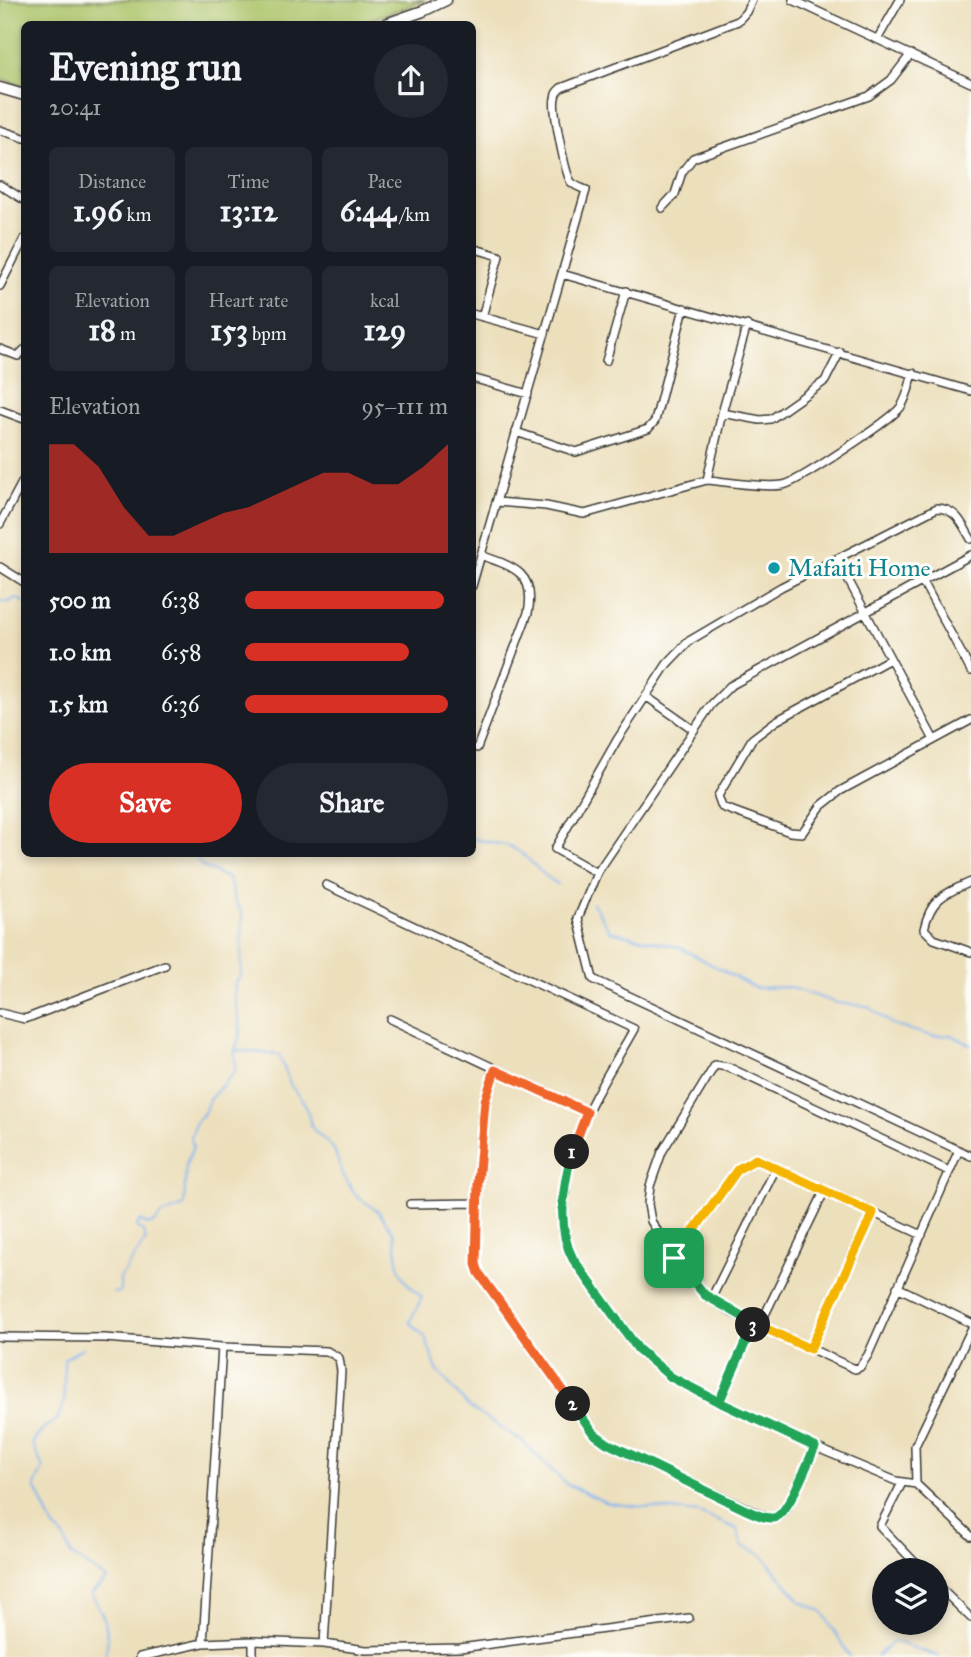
<!DOCTYPE html>
<html lang="en">
<head>
<meta charset="utf-8">
<style>
  body { margin:0; font-family:"IM FELL Great Primer",serif; background:#242831; color:#f1f3f6; height:100vh; display:flex; flex-direction:column; font-size:26px; white-space:nowrap }
  * { box-sizing:border-box; margin:0 }
  p { font-size:23px; color:#9ea1a6 }
  .icon { flex:none; width:38px; height:38px; fill:none; stroke:currentColor; stroke-width:2; stroke-linecap:round; stroke-linejoin:round }
  .map { position:relative; flex:1; overflow:hidden }
  .sheet { position:absolute; left:21px; top:21px; width:455px; height:836px; display:flex; flex-direction:column; background:#171b24; border-radius:10px; box-shadow:0 4px 10px #0003 }
  .sheet>* { flex:none }
  .controls { position:absolute; left:872px; top:1558px; display:grid; gap:14px }
  .controls a { display:grid; place-items:center; width:77px; height:77px; border-radius:50%; background:#171b24; box-shadow:0 4px 10px #0003; font-size:35px }
  .pin { position:absolute; display:grid; place-items:center; width:60px; height:60px; color:#fff; margin:-30px; border-radius:14px; box-shadow:0 4px 10px #0006 }
  .km { position:absolute; width:35px; height:35px; margin:-18px; border-radius:50%; background:#222; color:#fff; font-size:19px; line-height:35px; text-align:center }
  .round { display:grid; place-items:center; flex:none; width:74px; height:74px; border-radius:37px; background:#242831 }
  .head { display:flex; align-items:center; justify-content:space-between; height:119px; padding:0 28px }
  h1 { font-size:38px; font-weight:700; line-height:52px }
  .metrics { display:grid; grid-template-columns:repeat(3,1fr); gap:10px; height:119px; padding:7px 28px }
  .metrics div { display:grid; align-content:center; border-radius:10px; background:#242831; text-align:center }
  .metrics b { font-size:30px; font-weight:700 }
  .metrics small { font-size:19px; font-weight:400 }
  .metrics p { font-size:19px }
  .chart { height:196px; padding:14px 28px }
  .chart p { display:flex; justify-content:space-between }
  .chart svg { width:100%; height:126px; margin-top:7px; fill:#d93025; opacity:.7 }
  .cta { display:flex; gap:14px; margin-top:auto; padding:14px 28px }
  .cta a { flex:1; height:80px; border-radius:42px; background:#d93025; color:#fff; font-size:28px; font-weight:700; line-height:80px; text-align:center }
  .cta a+a { background:#242831; color:#f1f3f6 }
  ul { padding:0 28px; list-style:none; font-size:23px }
  li { display:grid; grid-template-columns:112px 84px 1fr; align-items:center; height:52px }
  li i { height:18px; border-radius:9px; background:#d93025 }
  .map>svg:first-child { display:block }
  .green { fill:#abc368; stroke:#647042; stroke-width:2 }
  .lines { fill:none; stroke-linecap:round; stroke-linejoin:round }
  .stream { stroke:#80b4ee; stroke-width:2 }
  .street-casing { stroke:#3b3934; stroke-width:10 }
  .secondary-casing { stroke:#3b3934; stroke-width:13 }
  .street { stroke:#fff; stroke-width:7 }
  .secondary { stroke:#fff; stroke-width:10 }
  .split-1-casing { stroke:#fff; stroke-width:14 }
  .split-2-casing { stroke:#fff; stroke-width:14 }
  .split-3-casing { stroke:#fff; stroke-width:14 }
  .split-4-casing { stroke:#fff; stroke-width:14 }
  .split-1 { stroke:#22a559; stroke-width:9 }
  .split-2 { stroke:#f0652b; stroke-width:9 }
  .split-3 { stroke:#22a559; stroke-width:9 }
  .split-4 { stroke:#f5b400; stroke-width:9 }
  .culture-dot { fill:#0f9aa8; stroke:#fdfcf7; stroke-width:2.5 }
  .labels { text-anchor:middle; stroke-width:6; stroke-linejoin:round; paint-order:stroke }
  .culture-label { font-size:24px; fill:#0d838f; stroke:#fdfcf7; text-anchor:start }
</style>
</head>
<body>
<div class="map">
<svg width="971" height="1657" viewBox="0 0 971 1657">
  <rect width="100%" height="100%" fill="#fdfcf7"/>
  <filter id="ink" filterUnits="userSpaceOnUse"><feTurbulence type="fractalNoise" baseFrequency=".0143" numOctaves="2"/><feDisplacementMap in="SourceGraphic" scale="14" xChannelSelector="R" yChannelSelector="G"/><feConvolveMatrix kernelMatrix="1 2 1 2 8 2 1 2 1" color-interpolation-filters="sRGB"/></filter>
  <filter id="wash" filterUnits="userSpaceOnUse"><feTurbulence type="fractalNoise" baseFrequency=".00686" numOctaves="4" result="noise"/><feDisplacementMap in="SourceGraphic" scale="28" xChannelSelector="R" yChannelSelector="G"/><feGaussianBlur stdDeviation="1.57" result="paint"/><feColorMatrix in="noise" values="0 0 0 0 0 0 0 0 0 0 0 0 0 0 0 0 0 1.4 0 .05"/><feComposite in="paint" operator="in"/></filter>
  <g filter="url(#wash)">
    <rect width="100%" height="100%" fill="#ecdfbc"/>
    <!-- green -->
    <path class="green" d="M0,0H426L359,24H24V86L0,79Z"/>
    <g class="lines">
      <!-- stream -->
      <path class="stream" d="M0,601L10,602L15,598L24,602
        M472,838C487,844 502,841 515,849C532,859 538,874 558,884
        M593,903L610,931L679,947L755,988L789,987L837,1003L867,1006L895,1026L933,1036L951,1035L971,1045
        M235,1050L279,1055L291,1086L305,1104L312,1128L334,1149L342,1173L357,1197L377,1210L394,1233L399,1268L405,1281L422,1297L410,1322L425,1337L437,1370L470,1408L522,1441L565,1483L607,1503L699,1513L737,1529L742,1546L761,1554L801,1602L822,1611L850,1657
        M113,1293L120,1292V1278L146,1240L143,1231L136,1227L140,1221L148,1225L155,1223L161,1215L184,1206L186,1164L193,1147L191,1138L195,1124L204,1113L209,1100L235,1071V1050L241,1032L234,996L235,983L241,976L242,913L234,900L229,879L203,867L193,854
        M84,1347L64,1359V1402L57,1420L45,1427L32,1443L43,1468L35,1486L54,1528L64,1537L71,1555L107,1579L91,1594C104,1614 112,1634 105,1657
        M877,1657L893,1641L940,1657"/>
    </g>
  </g>
  <g filter="url(#ink)">
    <g class="lines">
      <!-- street casing -->
      <g class="street-casing">
        <path id="street" d="M793,0L971,83
          M878,38L900,0
          M0,130L24,138
          M0,185L24,200
          M662,208L675,194L682,172L693,158L869,96L891,80L911,54
          M472,248L499,256L482,317
          M562,274L971,391
          M0,286L24,239
          M472,314L545,334
          M0,349L18,356L24,350
          M606,361L626,291
          M472,378L528,394
          M0,410L24,419
          M722,413L760,420L771,419L825,381L840,352
          M516,432L576,452L648,429L655,421L684,308
          M707,480C730,482 761,488 783,485C797,483 889,421 900,408C907,399 910,384 913,373
          M497,502L546,506L584,514L707,480L722,413L747,325
          M0,524L24,479
          M971,555L730,686L711,705L597,873L578,918L593,979L971,1156
          M837,559L934,740
          M0,567L24,582
          M922,580L971,671
          M472,586L586,190C581,188 575,186 571,182C565,173 552,108 555,98C556,92 557,92 561,88L738,21L746,12L752,0
          M890,659L776,721L752,739L718,796L722,807L790,832L802,833L821,806L840,791L971,720
          M647,697L694,730
          M477,748L528,613C536,574 515,567 483,556
          M597,873L555,849L617,740L667,664L689,641L781,587L937,508C957,509 962,524 971,539
          M971,882C944,894 931,898 924,929L934,939L971,952
          M326,885L634,1029C614,1065 590,1100 576,1139C569,1156 567,1174 565,1192C562,1216 561,1237 573,1259L638,1349L671,1376L702,1394L815,1447L896,1481L916,1484
          M0,1013L25,1019L165,965
          M390,1019L587,1112
          M495,1070L485,1101L478,1183L476,1264L479,1273L593,1433L607,1443L639,1460L769,1518L780,1516L787,1508L815,1447
          M949,1171L728,1067L715,1065L662,1152L650,1186L648,1204L651,1221L674,1258L705,1295L733,1313L855,1369L860,1367L868,1355L959,1150
          M410,1204L477,1203
          M674,1258L738,1169L756,1159L922,1235
          M897,1287L971,1323
          M711,1299L776,1168
          M760,1325L825,1190
          M971,1330L915,1446L916,1484L971,1536
          M0,1337L105,1338L222,1347L327,1351L339,1358L341,1371L324,1644
          M810,1349L873,1213
          M719,1402L755,1323
          M902,1483L880,1526L922,1570
          M936,1584L971,1618
          M253,1641V1657
          M203,1643L222,1347
          M140,1657L203,1643L253,1641L324,1644L366,1650L460,1648L689,1618"/>
      </g>
      <!-- secondary casing -->
      <g class="secondary-casing">
        <path id="secondary" d="M386,24L423,11L446,0
          M0,88L24,95"/>
      </g>
      <!-- street -->
      <use href="#street" class="street"/>
      <!-- secondary -->
      <use href="#secondary" class="secondary"/>
    </g>
  </g>
  <g class="lines" filter="url(#ink)">
    <!-- split-1 casing -->
    <g class="split-1-casing">
      <path id="split-1" d="M572,1152C563,1186 556,1228 573,1259L638,1349L671,1377L719,1402L754,1323L705,1295L674,1258"/>
    </g>
    <!-- split-2 casing -->
    <g class="split-2-casing">
      <path id="split-2" d="M572,1152L587,1112L495,1070L485,1101L478,1183L476,1264L479,1273L573,1404"/>
    </g>
    <!-- split-3 casing -->
    <g class="split-3-casing">
      <path id="split-3" d="M573,1404L593,1433L607,1443L746,1510C754,1513 764,1519 773,1518C788,1517 808,1461 815,1447L719,1402L753,1325"/>
    </g>
    <!-- split-4 casing -->
    <g class="split-4-casing">
      <path id="split-4" d="M674,1258L738,1169L756,1159L873,1213L810,1349L754,1323L753,1325"/>
    </g>
    <!-- split-1 -->
    <use href="#split-1" class="split-1"/>
    <!-- split-2 -->
    <use href="#split-2" class="split-2"/>
    <!-- split-3 -->
    <use href="#split-3" class="split-3"/>
    <!-- split-4 -->
    <use href="#split-4" class="split-4"/>
  </g>
  <!-- markers -->
  <circle class="culture-dot" cx="774" cy="568" r="7"/>
  <g class="labels">
    <!-- culture labels -->
    <g class="culture-label">
      <text x="788" y="576">Mafaiti Home</text>
    </g>
  </g>
</svg>
<div class="controls">
<a><svg class="icon" aria-label="layers" viewBox="0 0 24 24"><path d="M12 4l9 5-9 5-9-5zM3 14l9 5 9-5"/></svg></a>
</div>
<div class="pin" style="left:674px;top:1258px;background:#1e9e55"><svg class="icon" aria-label="arrive" viewBox="0 0 24 24"><path d="M6 21V4h12l-3 4 3 4H6"/></svg></div>
<b class="km" style="left:572px;top:1152px">1</b>
<b class="km" style="left:573px;top:1404px">2</b>
<b class="km" style="left:753px;top:1325px">3</b>
<section class="sheet">
<div class="head"><div><h1>Evening run</h1><p>20:41</p></div><a class="round"><svg class="icon" aria-label="share" viewBox="0 0 24 24"><path d="M12 15V3M7 8l5-5 5 5M5 13v7h14v-7"/></svg></a></div>
<div class="metrics">
<div><p>Distance</p><b>1.96<small> km</small></b></div>
<div><p>Time</p><b>13:12</b></div>
<div><p>Pace</p><b>6:44<small> /km</small></b></div>
</div>
<div class="metrics">
<div><p>Elevation</p><b>18<small> m</small></b></div>
<div><p>Heart rate</p><b>153<small> bpm</small></b></div>
<div><p>kcal</p><b>129</b></div>
</div>
<div class="chart"><p><span>Elevation</span>95–111 m</p>
<svg viewBox="0 0 160 44" preserveAspectRatio="none"><path d="M0 44V6L10 6L20 14L30 28L40 38L50 38L60 34L70 30L80 28L90 24L100 20L110 16L120 16L130 20L140 20L150 14L160 6V44z"/></svg>
</div>
<ul>
<li><b>500 m</b>6:38<i style="width:98%"></i></li>
<li><b>1.0 km</b>6:58<i style="width:81%"></i></li>
<li><b>1.5 km</b>6:36<i style="width:100%"></i></li>
</ul>
<div class="cta"><a>Save</a><a>Share</a></div>
</section>
</div>
</body>
</html>
